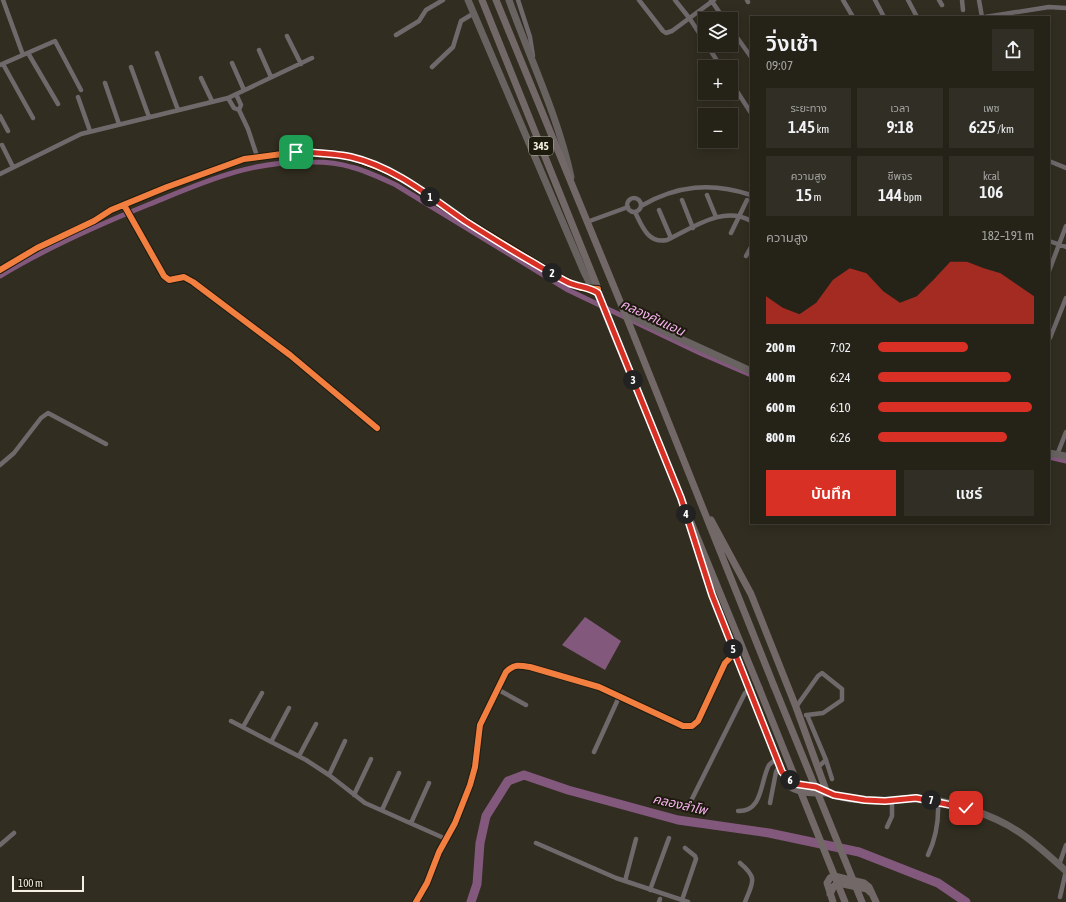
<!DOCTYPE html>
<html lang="th">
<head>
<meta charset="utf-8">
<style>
  body { margin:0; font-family:"Asap Condensed","Noto Sans Thai",sans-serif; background:#312f25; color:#f1f3f6; height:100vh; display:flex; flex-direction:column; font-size:15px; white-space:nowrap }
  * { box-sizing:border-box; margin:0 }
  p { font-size:13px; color:#a3a4a2 }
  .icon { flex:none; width:22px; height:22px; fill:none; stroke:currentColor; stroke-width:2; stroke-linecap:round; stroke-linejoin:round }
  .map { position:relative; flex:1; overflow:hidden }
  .side { position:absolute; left:750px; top:16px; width:300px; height:508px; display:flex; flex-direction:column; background:#252218; border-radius:0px; box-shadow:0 2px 10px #0003,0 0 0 1px #423f37 }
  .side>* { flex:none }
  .buttons { position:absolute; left:698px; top:12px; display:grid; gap:8px }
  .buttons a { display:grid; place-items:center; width:40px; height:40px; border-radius:0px; background:#252218; box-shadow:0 2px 10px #0003,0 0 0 1px #423f37; font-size:20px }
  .scale { position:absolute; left:12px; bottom:10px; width:72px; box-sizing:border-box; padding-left:4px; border:2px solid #f4efe0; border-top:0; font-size:11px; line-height:14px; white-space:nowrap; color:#f4efe0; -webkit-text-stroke:3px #1d1a0e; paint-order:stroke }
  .pin { position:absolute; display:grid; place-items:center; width:34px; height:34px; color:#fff; margin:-17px; border-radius:8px; box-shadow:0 2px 6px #0006 }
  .km { position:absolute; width:20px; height:20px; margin:-10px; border-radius:50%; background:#222; color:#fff; font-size:11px; line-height:20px; text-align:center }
  .round { display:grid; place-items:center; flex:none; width:42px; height:42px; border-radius:0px; background:#312f25 }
  .summary { display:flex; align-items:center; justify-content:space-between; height:68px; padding:0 16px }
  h1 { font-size:22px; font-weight:600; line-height:30px }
  .metrics { display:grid; grid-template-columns:repeat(3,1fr); gap:6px; height:68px; padding:4px 16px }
  .metrics div { display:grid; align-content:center; border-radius:0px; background:#312f25; text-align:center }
  .metrics b { font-size:17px; font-weight:600 }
  .metrics small { font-size:11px; font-weight:400 }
  .metrics p { font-size:11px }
  .chart { height:112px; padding:8px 16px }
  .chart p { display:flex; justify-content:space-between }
  .chart svg { width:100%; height:72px; margin-top:4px; fill:#d93025; opacity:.7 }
  .action { display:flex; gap:8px; margin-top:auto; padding:8px 16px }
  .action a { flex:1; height:46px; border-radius:0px; background:#d93025; color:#fff; font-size:16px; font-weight:600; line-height:46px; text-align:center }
  .action a+a { background:#312f25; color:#f1f3f6 }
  ul { padding:0 16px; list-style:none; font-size:13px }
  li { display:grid; grid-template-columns:64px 48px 1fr; align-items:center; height:30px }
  li i { height:10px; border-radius:5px; background:#d93025 }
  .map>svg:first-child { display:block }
  .water { fill:#83587d }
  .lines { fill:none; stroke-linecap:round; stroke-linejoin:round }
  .canal { stroke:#83587d; stroke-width:5 }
  .river { stroke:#83587d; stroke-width:9 }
  .street { stroke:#70696b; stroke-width:4.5 }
  .secondary { stroke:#686260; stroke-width:7 }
  .primary { stroke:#716867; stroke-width:7 }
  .primary-bridge { stroke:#716867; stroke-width:7 }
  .cycleway-casing { stroke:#1d1a0e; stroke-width:8 }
  .cycleway { stroke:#f27e40; stroke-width:6 }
  .route-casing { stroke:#fff; stroke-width:8 }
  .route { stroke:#d93025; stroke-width:5 }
  .labels { text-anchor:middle; stroke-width:4; stroke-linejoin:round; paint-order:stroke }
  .shield { fill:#1d1a0e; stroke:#b4afa1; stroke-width:1 }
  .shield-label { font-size:11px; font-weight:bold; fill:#f4efe0 }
  .water-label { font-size:13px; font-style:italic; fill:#fab3f2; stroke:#1d1a0e }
</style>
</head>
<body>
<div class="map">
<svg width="1066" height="902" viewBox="0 0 1066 902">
  <rect width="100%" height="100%" fill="#312d20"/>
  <!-- water -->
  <path class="water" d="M585,617L621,641L605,670L562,645Z"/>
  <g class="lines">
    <!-- canal -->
    <path class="canal" d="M0,276C48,247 98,225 150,204C204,182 252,160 312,162C325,162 339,163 351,167C367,171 381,178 396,185L568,290L700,353L751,375
      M1049,457L1066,461"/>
    <!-- river -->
    <path class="river" d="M471,902L477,884L480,843L486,816L508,781L524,775L568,790L678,820L769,833L859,852L938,883L966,902"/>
    <!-- street -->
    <path class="street" d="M3,0L23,55
      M518,0L530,37L533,56
      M639,0L663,31L666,33L672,31L714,0
      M675,0L690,19L705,42
      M711,0L724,19
      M747,0L748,2
      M843,0L853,17
      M875,0L884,17
      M908,0L917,17
      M939,0L942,5
      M962,0L963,10
      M979,0L982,17
      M985,17L1049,7L1066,8
      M731,29L751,57
      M396,35L419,21L426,10L443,0
      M287,36L301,64
      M707,45L721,67
      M259,50L271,77
      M28,53L58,104
      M157,53L178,110
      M232,63L244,90
      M3,64L33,118
      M0,65L55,41L81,90
      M131,67L149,117
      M432,67L453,47L461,21L471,15
      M201,78L212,101
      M731,82L751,113
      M105,83L119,124
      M236,94L241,105L239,110
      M78,97L90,131
      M228,98L234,108L239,110L248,129L257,156
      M0,116L8,131
      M2,145L13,167
      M1049,161L1066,168
      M0,174L81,134L228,98L312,58
      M707,195L716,217
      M627 205a7 7 0 1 1 14 0a7 7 0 1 1-14 0Z
      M682,200L693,228
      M124,205L164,276L169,280L184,277L193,282L290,355L377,428
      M641,206C677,185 712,182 751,195
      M659,210L671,238
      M635,212C642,226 648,244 667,240C693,228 723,205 751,221
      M587,222L628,207
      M731,233L747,200
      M1049,241L1066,247
      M746,256L751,247
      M1049,271L1066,226
      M1050,338L1066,298
      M1057,455L1066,432
      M0,465L14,453L41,418L48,413L106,444
      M497,689L526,705
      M796,707L818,676L822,673L842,689V700L823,713L807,715
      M806,715H807L826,760L818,767
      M231,721L306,760L329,775L365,803L446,839
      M243,727L262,693
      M271,742L289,708
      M594,752L619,697
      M299,756L316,724
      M826,760L832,779
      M329,775L345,741
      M354,795L371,759
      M692,799L745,693L749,690
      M770,803L776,772L779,767
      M382,810L399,773
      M738,811C763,812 760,782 769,765C771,763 774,761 776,759
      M411,823L429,783
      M887,827L892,816V800
      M536,843L616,878L688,902
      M0,845L14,833
      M928,855C936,838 939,820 938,801
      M740,863C758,878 753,882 745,902
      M1059,865L1066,845
      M625,881L636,839
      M650,890L669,838
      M1060,897L1066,871
      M682,900L696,859L695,856L685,848
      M659,902L660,899"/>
    <!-- secondary -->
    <path class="secondary" d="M468,0L584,272L591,286L596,292
      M509,0C530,59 558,116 571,177
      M0,270L37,248L94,221L111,210L167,187L244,159L297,152L327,153L351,157L385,170L405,180L466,221L555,275L581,288L598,289
      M624,313L751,371
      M1049,453L1066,456
      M827,793C844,800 866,801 885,801C895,801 905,798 915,798C945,798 994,815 1019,832C1036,843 1050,857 1066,871
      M416,902L427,883L439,852L455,823L470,785L475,767L480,725L506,672C514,664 519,665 530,667L599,687L683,726H692L698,721L725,663L735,653"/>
    <!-- primary -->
    <path class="primary" d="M482,0L597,286V293L608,320L759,688
      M496,0L626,316L774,686
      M711,520L751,594L796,707L827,793
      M695,542L712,595L787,784C797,794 814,793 827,793
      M785,775L796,784L819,788
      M830,894L834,886L838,883L867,889L870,892
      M833,902L827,883L830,878L834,876L864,883L869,887L876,902"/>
    <!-- primary-bridge -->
    <path class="primary-bridge" d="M774,686L862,902
      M759,688L845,902"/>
    <!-- cycleway casing -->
    <g class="cycleway-casing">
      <path id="cycleway" d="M124,205L164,276L169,280L184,277L193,282L290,355L377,428
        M0,270L37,248L94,221L111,210L167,187L244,159L297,152L327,153L351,157L385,170L405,180L466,221L555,275L581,288L598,289
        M416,902L427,883L439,852L455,823L470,785L475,767L480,725L506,672C514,664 519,665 530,667L599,687L683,726H692L698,721L725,663L735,653"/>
    </g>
    <!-- cycleway -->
    <use href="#cycleway" class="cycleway"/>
  </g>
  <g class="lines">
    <!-- route casing -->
    <g class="route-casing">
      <path id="route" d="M296,152C315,153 333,153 351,157C394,167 429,196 465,221C487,235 509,249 532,262C544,269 557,277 569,283C578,287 590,287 598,293L681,498L712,595L782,772L796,784L816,787L834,795L865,800L885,801L916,798L966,808"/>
    </g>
    <!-- route -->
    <use href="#route" class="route"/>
  </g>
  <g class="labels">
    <!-- shield labels -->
    <rect class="shield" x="529" y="137" width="24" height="18" rx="3"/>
    <g class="shield-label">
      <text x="541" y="150">345</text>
    </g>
    <!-- water labels -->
    <g class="water-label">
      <text transform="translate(653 317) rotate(25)" y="5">คลองคันแอน</text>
      <text transform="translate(680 804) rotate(13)" y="5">คลองลำโพ</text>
    </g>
  </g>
</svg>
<div class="buttons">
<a><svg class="icon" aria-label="layers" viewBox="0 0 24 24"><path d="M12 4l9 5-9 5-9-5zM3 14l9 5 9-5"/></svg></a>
<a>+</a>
<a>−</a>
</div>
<div class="scale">100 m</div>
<div class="pin" style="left:296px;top:152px;background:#1e9e55"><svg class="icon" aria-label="arrive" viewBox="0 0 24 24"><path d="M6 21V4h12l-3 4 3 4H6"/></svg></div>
<div class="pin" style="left:966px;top:808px;background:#d93025"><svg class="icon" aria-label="check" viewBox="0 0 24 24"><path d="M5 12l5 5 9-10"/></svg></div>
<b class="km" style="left:430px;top:197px">1</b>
<b class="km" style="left:552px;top:273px">2</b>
<b class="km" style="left:633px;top:380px">3</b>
<b class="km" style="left:686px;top:514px">4</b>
<b class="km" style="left:733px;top:649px">5</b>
<b class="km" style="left:790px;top:780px">6</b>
<b class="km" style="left:931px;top:800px">7</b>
<section class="side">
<div class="summary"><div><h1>วิ่งเช้า</h1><p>09:07</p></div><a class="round"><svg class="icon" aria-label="share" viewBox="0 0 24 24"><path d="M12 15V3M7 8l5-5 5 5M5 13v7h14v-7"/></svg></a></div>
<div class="metrics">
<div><p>ระยะทาง</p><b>1.45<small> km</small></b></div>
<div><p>เวลา</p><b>9:18</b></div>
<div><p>เพซ</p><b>6:25<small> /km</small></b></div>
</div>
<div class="metrics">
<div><p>ความสูง</p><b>15<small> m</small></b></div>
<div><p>ชีพจร</p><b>144<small> bpm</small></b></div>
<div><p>kcal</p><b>106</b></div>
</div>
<div class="chart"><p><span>ความสูง</span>182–191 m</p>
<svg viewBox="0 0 160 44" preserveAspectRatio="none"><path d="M0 44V27L10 34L20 38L30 31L40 17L50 10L60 13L70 24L80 31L90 27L100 17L110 6L120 6L130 10L140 13L150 20L160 27V44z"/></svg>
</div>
<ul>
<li><b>200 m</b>7:02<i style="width:58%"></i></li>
<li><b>400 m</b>6:24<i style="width:85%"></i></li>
<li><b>600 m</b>6:10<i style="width:99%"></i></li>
<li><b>800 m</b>6:26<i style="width:83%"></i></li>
</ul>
<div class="action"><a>บันทึก</a><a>แชร์</a></div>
</section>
</div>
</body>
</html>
